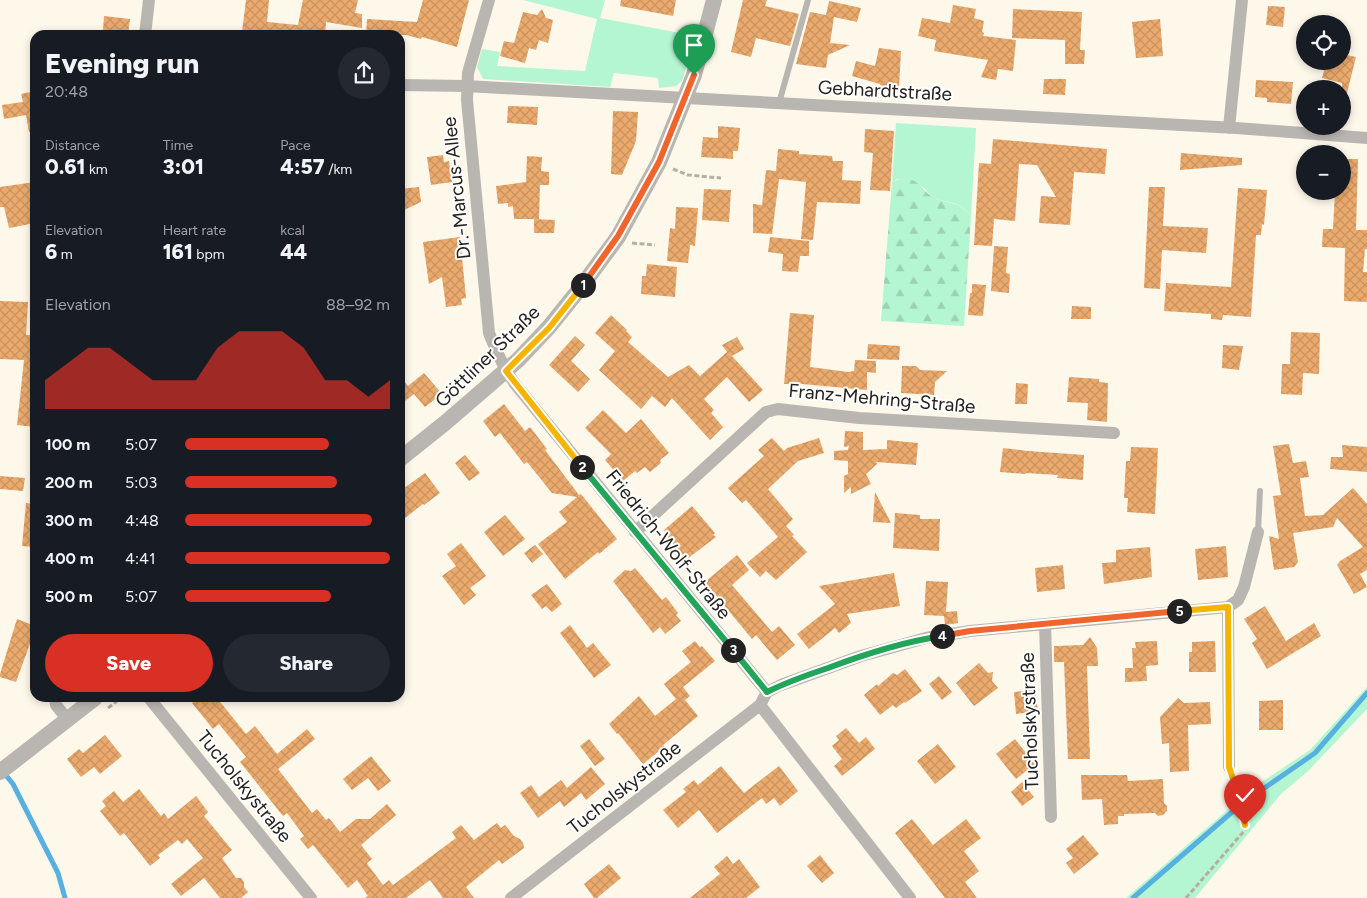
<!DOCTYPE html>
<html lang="en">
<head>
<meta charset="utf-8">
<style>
  body { margin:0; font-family:Figtree,sans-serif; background:#242831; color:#f1f3f6; height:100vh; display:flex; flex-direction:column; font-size:19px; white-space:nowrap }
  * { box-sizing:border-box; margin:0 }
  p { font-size:16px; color:#9ea1a6 }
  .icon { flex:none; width:28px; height:28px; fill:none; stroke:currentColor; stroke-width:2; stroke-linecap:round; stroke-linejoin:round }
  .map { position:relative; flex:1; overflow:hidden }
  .sheet { position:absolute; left:30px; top:30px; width:375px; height:672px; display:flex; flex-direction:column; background:#171b24; border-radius:15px; box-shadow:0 2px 8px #0003 }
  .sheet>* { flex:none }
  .buttons { position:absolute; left:1296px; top:15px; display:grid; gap:10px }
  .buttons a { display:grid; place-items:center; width:55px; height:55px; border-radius:50%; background:#171b24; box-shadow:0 2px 8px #0003; font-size:25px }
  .pin { position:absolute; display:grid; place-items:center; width:42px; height:42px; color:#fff; margin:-51px -21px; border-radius:50% 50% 50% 0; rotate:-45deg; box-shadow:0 0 5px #0007 }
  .pin .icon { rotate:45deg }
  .km { position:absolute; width:25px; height:25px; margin:-12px; border-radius:50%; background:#222; color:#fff; font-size:14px; line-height:25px; text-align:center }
  .round { display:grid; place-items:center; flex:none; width:52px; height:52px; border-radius:26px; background:#242831 }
  .overview { display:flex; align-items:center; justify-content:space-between; height:85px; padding:0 15px }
  h1 { font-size:28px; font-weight:800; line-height:38px }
  .stats { display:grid; grid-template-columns:repeat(3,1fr); gap:8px; height:85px; padding:5px 15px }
  .stats div { display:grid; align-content:center }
  .stats b { font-size:21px; font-weight:800 }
  .stats small { font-size:14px; font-weight:400 }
  .stats p { font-size:14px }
  .chart { height:140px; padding:10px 15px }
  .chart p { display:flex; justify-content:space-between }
  .chart svg { width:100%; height:90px; margin-top:5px; fill:#d93025; opacity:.7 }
  .button { display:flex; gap:10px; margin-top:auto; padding:10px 15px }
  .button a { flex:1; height:58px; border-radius:30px; background:#d93025; color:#fff; font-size:20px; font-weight:800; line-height:58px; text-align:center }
  .button a+a { background:#242831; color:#f1f3f6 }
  ul { padding:0 15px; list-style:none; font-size:16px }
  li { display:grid; grid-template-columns:80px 60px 1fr; align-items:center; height:38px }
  li i { height:12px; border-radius:6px; background:#d93025 }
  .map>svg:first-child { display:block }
  .grass { fill:#b4f5d2 }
  .forest { fill:url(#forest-firs) }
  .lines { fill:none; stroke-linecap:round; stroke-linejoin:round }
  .stream { stroke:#57b0df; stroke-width:5 }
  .building { fill:url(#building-cross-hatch) }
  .path { stroke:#b4afa5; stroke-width:3; stroke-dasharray:5 2.5; stroke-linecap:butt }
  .service { stroke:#b9b5b0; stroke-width:6 }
  .minor { stroke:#b9b5b0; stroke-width:12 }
  .tertiary { stroke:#b9b5b0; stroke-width:16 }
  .split-1-casing { stroke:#fff; stroke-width:10 }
  .split-2-casing { stroke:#fff; stroke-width:10 }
  .split-3-casing { stroke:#fff; stroke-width:10 }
  .split-4-casing { stroke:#fff; stroke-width:10 }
  .split-5-casing { stroke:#fff; stroke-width:10 }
  .split-6-casing { stroke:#fff; stroke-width:10 }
  .split-1 { stroke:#f0652b; stroke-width:6 }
  .split-2 { stroke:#f5b400; stroke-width:6 }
  .split-3 { stroke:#22a559; stroke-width:6 }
  .split-4 { stroke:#22a559; stroke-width:6 }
  .split-5 { stroke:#f0652b; stroke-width:6 }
  .split-6 { stroke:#f5b400; stroke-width:6 }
  .labels { text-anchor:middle; stroke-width:4; stroke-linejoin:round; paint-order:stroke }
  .street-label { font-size:19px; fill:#24221d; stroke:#fff }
</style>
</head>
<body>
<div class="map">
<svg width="1367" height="898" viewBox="0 0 1367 898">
  <defs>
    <pattern id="forest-firs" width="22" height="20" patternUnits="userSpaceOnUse" patternTransform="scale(1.25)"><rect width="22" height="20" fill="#b4f5d2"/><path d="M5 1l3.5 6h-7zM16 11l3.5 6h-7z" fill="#9bd2b4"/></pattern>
    <pattern id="building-cross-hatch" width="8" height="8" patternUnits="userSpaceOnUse" patternTransform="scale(1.25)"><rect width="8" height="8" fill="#ebaa6d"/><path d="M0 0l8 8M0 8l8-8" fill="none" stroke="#c9925e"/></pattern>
  </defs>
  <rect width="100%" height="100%" fill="#fef8eb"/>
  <!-- grass -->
  <path class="grass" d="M523,0H605L600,18L696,36L682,81L676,86L659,88L658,78L614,73L610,87L483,79L477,67L482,49L500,52L497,66L585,71L597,19Z
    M896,123L976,128L971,216C957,198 949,205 933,197C928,194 926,188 921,186C915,183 906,182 898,179L892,182Z
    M1367,687V709L1308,771L1281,794L1195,898H1126L1254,787L1310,750Z"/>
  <!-- forest -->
  <path class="forest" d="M904,178C921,180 921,190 933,197C950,206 956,198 971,216L964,326L881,321L892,182Z"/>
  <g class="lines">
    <!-- stream -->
    <path class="stream" d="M4,773L13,784L58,873L65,898
      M1250,798L1315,753L1367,693
      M1133,898L1239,806"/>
  </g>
  <!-- building -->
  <path class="building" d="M246,0H269L267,22L298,25L303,0H358L355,13L362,14V28L326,22L325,35H269L242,32Z
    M423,0H469L457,47L422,37L421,39L406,35H366L367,19L417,22Z
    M621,0H676L673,16L620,6Z
    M743,0H767L765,6L799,14L790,46L756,38L751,57L731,52Z
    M829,1L861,8L857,22L834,17L830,43L850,45L828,55L826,68L796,64L810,12L826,15Z
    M953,5L976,9L974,18L984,21L982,32L984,33L983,36L1016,40L1013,71L998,69L996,80L981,77L988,60L934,51L936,40L918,36L922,18L950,23Z
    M1268,6L1285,7L1283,27L1266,25Z
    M542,9L546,18L553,20L548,43L539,40L536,50L529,48L525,63L500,56L504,41L514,43L523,12L537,15Z
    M1013,9L1082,12L1080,50H1085L1084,64H1065V40L1012,38Z
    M104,16L130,19L128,35H107V31L103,30Z
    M1160,19L1163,56L1136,58L1132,22Z
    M879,48L901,51L899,88L880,87V84L852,76L856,61L875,66Z
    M1342,54L1356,57L1347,93L1342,92V83L1322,78L1326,63L1329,64L1330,61H1342Z
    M1044,79H1066L1065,95L1043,94Z
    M1256,80L1293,82L1291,104L1267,102V98L1255,97Z
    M35,91V131L29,132L26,115L4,119L2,105L23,102L21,94Z
    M508,106L538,107L537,125L507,123Z
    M613,111L638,112L636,141L622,175L611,174Z
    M718,126L740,128L738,151H733V159L701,157L703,137L718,138Z
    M865,129L894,131L890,191L870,190L873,153L864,152Z
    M993,139L1107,149L1105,174L1074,172L1070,225L1039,223L1041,196L1056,197L1037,165L1019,164L1015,221L994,219L992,246L974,245L979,163L991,164Z
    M778,149L799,151V154L832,156L833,161H843L842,180L861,181L860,204L817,202L813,240L801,239L806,182L779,179L772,234L753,233V204L762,205L766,170L776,171Z
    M1181,153L1242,158V165L1180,170Z
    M443,155L444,162L449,161L452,182L431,185L427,157Z
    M527,156L542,157L541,171L549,172V185H540L539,219H534L555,220L554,233H534V219H514L513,206L508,207V203L498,204L496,186L526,182Z
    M1342,159H1358L1356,230H1367V249H1365L1363,272H1367V302L1344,301L1345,248L1322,247L1323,229H1333L1335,191H1342Z
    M35,182V223L9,228L4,207H0V187Z
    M419,187L421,202L400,212V189Z
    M1149,187H1165L1163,226L1208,228L1206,253L1162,250L1160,289L1144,288Z
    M1238,188L1267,190L1264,225L1262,224L1261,235H1256L1251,317L1223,315L1222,320L1211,319V314L1164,311L1166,283L1231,287Z
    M704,189L731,190L729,222L702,220Z
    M676,207L698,208L695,246L690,245L688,263L667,261L670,228L675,229Z
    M460,237L466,298L461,299L462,305L446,307L442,277L429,284L423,242Z
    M770,237L809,241V256H800L798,272L782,271L783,254L768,252Z
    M994,246L1008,247L1006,273L1010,274L1009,293L991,291Z
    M647,264L677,267L675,297L641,294L642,276H646Z
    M972,284L986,285L983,316L968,315L970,293H972Z
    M0,301L28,302L26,335H35V427L17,425L24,360L0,359Z
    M1072,306L1091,307V319H1071Z
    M790,313L814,315L810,367L848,372L854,371L855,360L876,361V373L867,372V390L802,384H784Z
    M611,315L627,330L626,331L632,337L628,342L668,377L689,365L700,376L727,352L722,345L737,337L744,349L732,356L763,390L749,402L727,377L704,399L714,410L711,413L723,427L710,440L672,398L665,407L652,396L641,409L599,370L615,351L595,333Z
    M1291,332L1320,333L1319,374L1303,373L1302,395L1281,394L1282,364H1290Z
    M575,336L585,345L571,361L590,379L578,392L549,365Z
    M868,344L900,346L899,360L867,359Z
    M1223,345L1243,346L1239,370L1222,368Z
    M902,366H916L920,370L947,371L935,382L934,395L901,393Z
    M424,373L442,394L425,407L414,394L400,405V376L408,386Z
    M1069,377L1099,379V382L1108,383L1107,422L1087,420L1088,403L1067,402Z
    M1016,383L1028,384L1027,404H1015Z
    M504,404L525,431L530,427L547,449L545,450L579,495L581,494L617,539L599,554L598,552L565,579L538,544L567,522L559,512L577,497L552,493L527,462L524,464L500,433L495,437L483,421Z
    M603,410L626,433L641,419L669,453L660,460L661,463L650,472L645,467L637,473L635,471L623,481L605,460L611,454L585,428Z
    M845,431L863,432V450L887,449V440L918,443L916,465L876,462L877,464L866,474L871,484L851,494V487L844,493V476L848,474V461L834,460V451L848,450L849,446L844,447Z
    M772,438L784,451L787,448L819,438L824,453L798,461L768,489L793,519L786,526L794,535L792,536L807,552L776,580L766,571L760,577L747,563L778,537L746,500L742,503L728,488L764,456L758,450Z
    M1289,444L1293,463L1306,461L1309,477L1300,478L1305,516L1323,515L1353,488L1367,504V570L1360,574L1367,587L1354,594L1337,565L1340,561L1363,547L1337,518L1333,527L1293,533L1298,562L1294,567L1274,570L1269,536L1279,539L1273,496L1281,495L1273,446Z
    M1342,445L1367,447V472L1330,469L1331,457H1343Z
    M1131,447L1158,448L1155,514L1127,512L1128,498H1124L1126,461H1130Z
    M1003,448L1028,451L1084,455L1083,480L1057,478L1058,475L1026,473V474L1000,472Z
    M465,455L480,473L469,481L455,463Z
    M425,473L440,493L424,505L423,504L400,522V491Z
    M0,476L25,478L23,491L0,489Z
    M875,492L891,523L873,522Z
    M26,503L35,504V547L22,546Z
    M692,506L715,533L713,535L716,537L687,559L664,534L666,533L664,530Z
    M895,513L920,515V519H940L939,551L893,548Z
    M505,515L525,539L503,556L484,532Z
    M461,543L486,576L470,588L476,595L464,605L442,576L456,566L447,554Z
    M535,545L543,554L532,563L524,553Z
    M1226,546L1228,577L1198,580L1195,549Z
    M1150,547L1152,577L1104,584L1102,563L1116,562V550Z
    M737,555L749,570L732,585L772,632L779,626L795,645L777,660L756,635L752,639L705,582Z
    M1063,565L1065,589L1037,592L1035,568Z
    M635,568L662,600L666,597L678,613L676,615L681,621L665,634L660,627L653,633L613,581L625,570L631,571Z
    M894,573L900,606L847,614L851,623L839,633L835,628L809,649L797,634L835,604L819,586Z
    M926,581L948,582L946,612L957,611L958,623L945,625L944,616L924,615Z
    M547,584L562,604L552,612L546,606L542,609L531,595Z
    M1265,606L1286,641L1314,623L1321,636L1267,669L1252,643L1257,639L1244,619Z
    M17,619L35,626V630L16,682L0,677V674Z
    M570,625L587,648L593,643L611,665L594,678L560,633Z
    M1090,637L1097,648L1098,666H1087L1090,759H1068L1064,662H1054V646L1083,645Z
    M695,641L700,647L702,646L715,661L683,687L690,696L685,700L698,716L663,745L664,747L643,764L618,733L617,734L609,724L639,696L655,716L676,699L664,684L691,662L682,651Z
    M1157,641L1158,665L1146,666L1147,681L1125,682V668H1133L1132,648H1136L1135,642Z
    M1215,641L1216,672H1189V652H1192V642Z
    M979,663L988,673L993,672L992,681L998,688L974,706L956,683Z
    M905,669L922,691L905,703L904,702L896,708L893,705L880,715L864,695L877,684L878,686L893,673L897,675Z
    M939,676L952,692L942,700L929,684Z
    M1035,690L1038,711L1016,714L1014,692Z
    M199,698H217L246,734L255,726L277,754L307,729L315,739L278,769L312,813L317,809L326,820L329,818L340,832L356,819H370L387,804L396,815L361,845L372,859L367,863L368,865L383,885L389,880L393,885L456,838L452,832L461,825L474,840L497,823L501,828L505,825L514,836L520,839L523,843L524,848L502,864L499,860L466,887L474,898H443L430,880L406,898H365L368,896L357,880L348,888L313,845L308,849L300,839L304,836L287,813L283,816L240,762L246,757L219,724L213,729L192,703Z
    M1178,698L1184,703L1210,702L1211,724L1188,725L1189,771L1170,772L1169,743L1162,744L1160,717Z
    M1283,700V730H1259V701Z
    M846,728L859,743L866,737L875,749L842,776L834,766L842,759L832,746L839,740L836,736Z
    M105,735L122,756L100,774L94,767L81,777L67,759L79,749L83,753Z
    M589,739L605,759L595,766L580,746Z
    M1015,739L1035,764L1016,779L996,754Z
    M938,744L956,767L935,784L917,761Z
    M371,756L391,781L378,791L368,778L352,790L343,779Z
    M721,766L744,793L779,766L798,791L780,806L774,798L766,804L762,798L717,833L699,810L678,828L663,810L686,792L683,789L694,780L698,785Z
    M591,767L605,784L586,800L581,793L564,807L560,801L538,818L520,793L531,785L539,797L561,780L567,788Z
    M1081,775H1127L1128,781L1163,779L1164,803L1167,806V811L1163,815L1158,816L1155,813L1124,814V816H1118V824L1104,825L1102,799L1082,800Z
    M1022,782L1034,797L1022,806L1011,792Z
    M139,789L161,816L164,813L168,819L196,796L208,812L204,816L232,850L222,858L236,878H241L244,882V887L248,892L241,898H220L204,878L181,896L171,884L203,858L187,839L182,844L178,840L158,855L160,858L150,866L124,833L120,836L100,811L106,806L102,801L114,791L123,802Z
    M912,819L933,845L966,819L981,838L964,851L979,871L965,882L977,898H945L895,833Z
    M1083,835L1099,854L1074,874L1066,863L1073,858L1066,849Z
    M820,855L834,873L822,883L807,866Z
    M727,856L733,864L739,859L760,887L746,898H690L720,874L714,867Z
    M609,864L621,878L597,898H594L584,884Z"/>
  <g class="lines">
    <!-- path -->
    <path class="path" d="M673,169L688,175L721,178
      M632,243L655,245
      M108,708L121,698
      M1186,898L1245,830L1244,814L1233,780"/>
    <!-- service -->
    <path class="service" d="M779,103L808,0
      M1258,532L1260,491"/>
    <!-- minor -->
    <path class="minor" d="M489,0L468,73L467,100L489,333C496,351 504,368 515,384L767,692
      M145,35L149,0
      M400,85L466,86L1236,128L1367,138
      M1229,128L1242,0
      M635,532L766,412L778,409L859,418L1114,433
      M1045,624L1051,817
      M55,698L56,705L68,720
      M149,698L311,898
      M1229,767L1228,607L1238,600L1244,587L1258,532
      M511,898L760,705
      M910,898L760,705L767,692L781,685L861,656L926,638L970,631L1228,607"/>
    <!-- tertiary -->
    <path class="tertiary" d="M400,459L445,423L518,360L549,327L578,291L618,237L659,162L694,75L714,0
      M0,772L95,698"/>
  </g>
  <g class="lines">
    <!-- split-1 casing -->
    <g class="split-1-casing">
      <path id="split-1" d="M583,285L618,236L659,162L694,75"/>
    </g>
    <!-- split-2 casing -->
    <g class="split-2-casing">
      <path id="split-2" d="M582,467L506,371L549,328L583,285"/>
    </g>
    <!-- split-3 casing -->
    <g class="split-3-casing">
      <path id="split-3" d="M582,467L733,650"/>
    </g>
    <!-- split-4 casing -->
    <g class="split-4-casing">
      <path id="split-4" d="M733,650L767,692C787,682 807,675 828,668C865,654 903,642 942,636"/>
    </g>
    <!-- split-5 casing -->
    <g class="split-5-casing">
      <path id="split-5" d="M942,636L970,631L1179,611"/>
    </g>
    <!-- split-6 casing -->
    <g class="split-6-casing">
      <path id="split-6" d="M1179,611L1228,607L1229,767L1239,796L1245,825"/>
    </g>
    <!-- split-1 -->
    <use href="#split-1" class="split-1"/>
    <!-- split-2 -->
    <use href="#split-2" class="split-2"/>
    <!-- split-3 -->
    <use href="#split-3" class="split-3"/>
    <!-- split-4 -->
    <use href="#split-4" class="split-4"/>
    <!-- split-5 -->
    <use href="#split-5" class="split-5"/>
    <!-- split-6 -->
    <use href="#split-6" class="split-6"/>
  </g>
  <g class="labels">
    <!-- street labels -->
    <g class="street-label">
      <text transform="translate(885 90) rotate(3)" y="7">Gebhardtstraße</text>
      <text transform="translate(456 188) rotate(-96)" y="7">Dr.-Marcus-Allee</text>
      <text transform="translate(487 356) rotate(-44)" y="7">Göttliner Straße</text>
      <text transform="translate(882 398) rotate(5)" y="7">Franz-Mehring-Straße</text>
      <text transform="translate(669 544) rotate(51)" y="7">Friedrich-Wolf-Straße</text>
      <text transform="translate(1029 721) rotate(-92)" y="7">Tucholskystraße</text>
      <text transform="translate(245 786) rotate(51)" y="7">Tucholskystraße</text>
      <text transform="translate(624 787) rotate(-38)" y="7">Tucholskystraße</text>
    </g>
  </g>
</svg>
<div class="buttons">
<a><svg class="icon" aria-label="locate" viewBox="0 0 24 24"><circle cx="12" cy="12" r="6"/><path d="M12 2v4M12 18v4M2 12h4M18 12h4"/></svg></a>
<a>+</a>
<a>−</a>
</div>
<div class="pin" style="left:694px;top:75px;background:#1e9e55"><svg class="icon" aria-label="arrive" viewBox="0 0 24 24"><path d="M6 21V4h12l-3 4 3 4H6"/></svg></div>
<div class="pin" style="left:1245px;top:825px;background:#d93025"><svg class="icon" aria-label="check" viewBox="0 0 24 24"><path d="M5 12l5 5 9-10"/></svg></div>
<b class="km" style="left:583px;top:285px">1</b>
<b class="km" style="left:582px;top:467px">2</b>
<b class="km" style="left:733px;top:650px">3</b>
<b class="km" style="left:942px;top:636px">4</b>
<b class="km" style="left:1179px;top:611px">5</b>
<section class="sheet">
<div class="overview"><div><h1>Evening run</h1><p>20:48</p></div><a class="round"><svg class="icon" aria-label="share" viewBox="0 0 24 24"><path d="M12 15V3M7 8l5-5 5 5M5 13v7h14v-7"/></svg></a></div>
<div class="stats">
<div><p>Distance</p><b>0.61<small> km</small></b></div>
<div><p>Time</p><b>3:01</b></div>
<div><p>Pace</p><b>4:57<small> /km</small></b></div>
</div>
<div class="stats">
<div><p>Elevation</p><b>6<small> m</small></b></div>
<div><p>Heart rate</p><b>161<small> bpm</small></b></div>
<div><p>kcal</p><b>44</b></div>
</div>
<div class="chart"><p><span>Elevation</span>88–92 m</p>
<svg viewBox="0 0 160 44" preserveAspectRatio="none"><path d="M0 44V30L10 22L20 14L30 14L40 22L50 30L60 30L70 30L80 14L90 6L100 6L110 6L120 14L130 30L140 30L150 38L160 30V44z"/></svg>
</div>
<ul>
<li><b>100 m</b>5:07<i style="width:70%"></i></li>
<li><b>200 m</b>5:03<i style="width:74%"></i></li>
<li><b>300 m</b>4:48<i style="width:91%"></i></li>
<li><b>400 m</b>4:41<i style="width:100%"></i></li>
<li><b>500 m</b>5:07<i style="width:71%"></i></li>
</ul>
<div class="button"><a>Save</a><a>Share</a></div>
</section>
</div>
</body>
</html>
